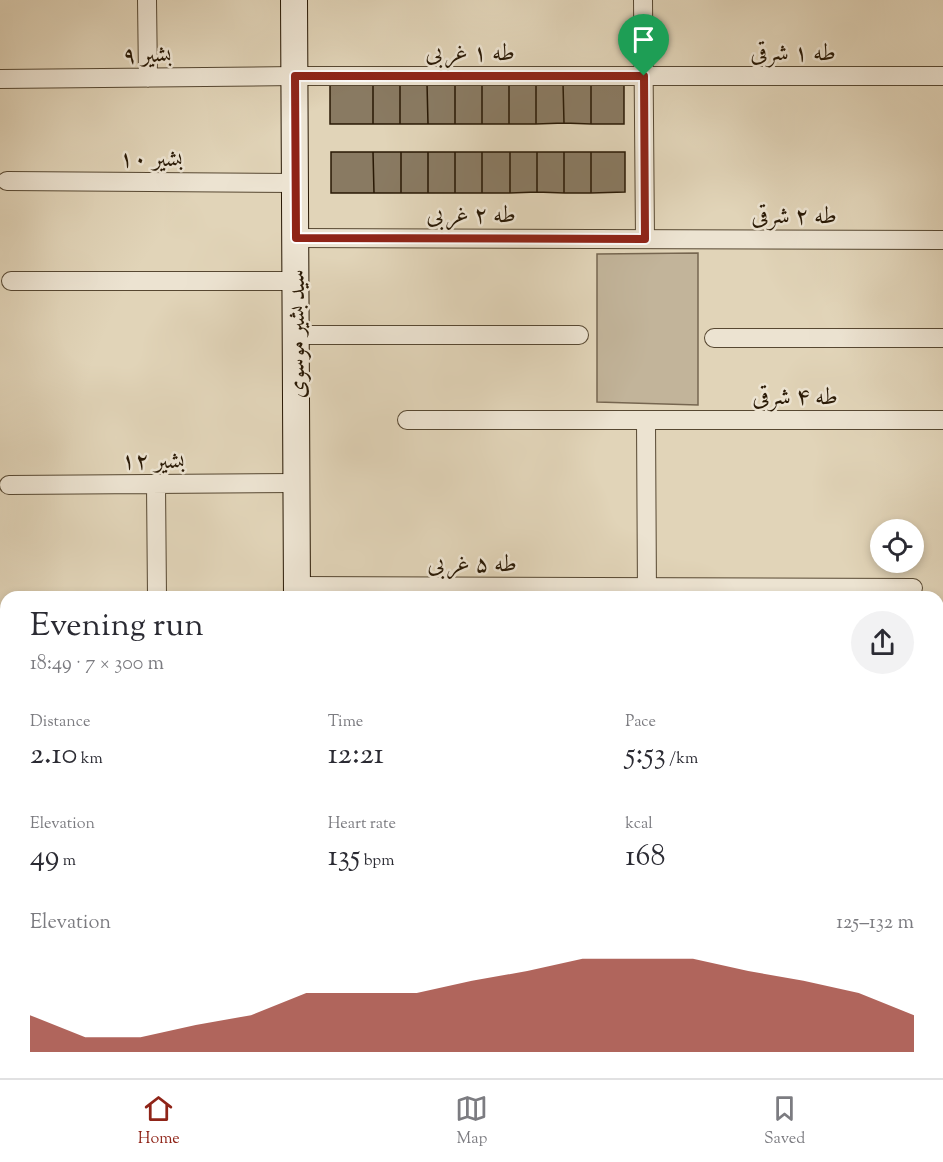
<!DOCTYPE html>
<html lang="en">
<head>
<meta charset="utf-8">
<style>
  body { margin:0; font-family:"Sorts Mill Goudy",Amiri,serif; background:#f2f2f3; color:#2b2b33; height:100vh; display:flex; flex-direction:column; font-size:22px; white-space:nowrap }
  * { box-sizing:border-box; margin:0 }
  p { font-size:20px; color:#7c7c81 }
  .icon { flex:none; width:33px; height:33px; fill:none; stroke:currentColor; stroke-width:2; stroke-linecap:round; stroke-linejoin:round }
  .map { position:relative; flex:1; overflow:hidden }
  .details { position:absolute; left:0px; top:591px; width:944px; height:488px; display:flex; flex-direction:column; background:#fff; border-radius:18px 18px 0 0; box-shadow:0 3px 9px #0003 }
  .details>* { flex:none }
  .controls { position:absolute; left:870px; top:519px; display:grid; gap:12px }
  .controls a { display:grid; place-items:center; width:54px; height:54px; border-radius:50%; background:#fff; box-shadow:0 3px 9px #0003; font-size:30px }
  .pin { position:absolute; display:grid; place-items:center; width:51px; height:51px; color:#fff; margin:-62px -26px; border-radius:50% 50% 50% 0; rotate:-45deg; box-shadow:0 0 6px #0007 }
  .pin .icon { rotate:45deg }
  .round { display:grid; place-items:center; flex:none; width:63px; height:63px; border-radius:32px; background:#f2f2f3 }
  .head { display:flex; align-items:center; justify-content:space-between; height:102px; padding:0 30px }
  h1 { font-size:33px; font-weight:600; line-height:45px }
  .figures { display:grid; grid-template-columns:repeat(3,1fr); gap:9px; height:102px; padding:6px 30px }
  .figures div { display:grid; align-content:center }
  .figures b { font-size:30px; font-weight:600 }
  .figures small { font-size:16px; font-weight:400 }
  .figures p { font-size:16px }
  .chart { height:168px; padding:12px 30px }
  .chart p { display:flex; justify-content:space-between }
  .chart svg { width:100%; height:108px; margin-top:6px; fill:#8f2418; opacity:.7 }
  .tab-bar { display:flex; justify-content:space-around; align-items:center; height:84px; border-top:2px solid #e1e1e2; background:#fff; font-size:16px; color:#7c7c81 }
  .tab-bar a { display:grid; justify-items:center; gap:3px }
  .tab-bar .on { color:#8f2418 }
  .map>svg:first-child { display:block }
  .green { fill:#c2b49a; stroke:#766650; stroke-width:1.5 }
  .building { fill:#897a62; stroke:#291905; stroke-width:1.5 }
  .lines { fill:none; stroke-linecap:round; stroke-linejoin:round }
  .street-casing { stroke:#574832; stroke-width:20 }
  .secondary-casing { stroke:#291905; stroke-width:28 }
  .street { stroke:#ece3d1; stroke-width:18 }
  .secondary { stroke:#ece3d1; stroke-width:26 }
  .route-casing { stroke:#fff; stroke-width:12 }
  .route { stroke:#8f2418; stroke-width:8 }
  .labels { text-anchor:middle; stroke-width:5; stroke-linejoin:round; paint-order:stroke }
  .street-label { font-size:24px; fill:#291905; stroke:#ece3d1 }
</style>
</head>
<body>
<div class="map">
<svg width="943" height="1078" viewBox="0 0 943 1078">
  <rect width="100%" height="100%" fill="#e1d4b8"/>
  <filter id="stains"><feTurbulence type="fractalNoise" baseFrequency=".00333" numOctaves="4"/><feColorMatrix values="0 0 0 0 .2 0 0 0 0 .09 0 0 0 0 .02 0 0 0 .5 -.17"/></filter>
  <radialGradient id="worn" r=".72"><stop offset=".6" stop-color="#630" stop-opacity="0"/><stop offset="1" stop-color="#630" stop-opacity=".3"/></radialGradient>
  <!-- green -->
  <path class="green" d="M698,253V405L597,402V254Z"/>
  <!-- building -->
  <path class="building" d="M330,83L373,84V124H330Z
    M400,83V124H373V84Z
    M400,83H427L428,124H400Z
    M427,83H455V124H428Z
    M455,83H482V124H455Z
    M482,83H509V124H482Z
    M509,83H536V124H509Z
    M536,83H563L564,123L536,124Z
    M563,83H591V124L564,123Z
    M591,83H624V124H591Z
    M331,152H373L374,193H331Z
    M373,152H401V193H374Z
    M401,152H428V193H401Z
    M428,152H455V193H428Z
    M455,152H482V193H455Z
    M482,152H510V193H482Z
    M510,152H537V192L510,193Z
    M537,152H564V193L537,192Z
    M564,152H591V193H564Z
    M591,152H625V192L591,193Z"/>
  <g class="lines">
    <!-- street casing -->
    <g class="street-casing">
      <path id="street" d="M147,0L148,78
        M643,0L645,239
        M0,79L295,76H943
        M7,181L296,183
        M296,238L943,240
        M11,281H296
        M296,335H579
        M714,338H943
        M407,420H943
        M646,420L647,597
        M156,484L157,597
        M9,485L297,483
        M297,586L913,588
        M0,685H6
        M0,866H6
        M938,957H943
        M0,1036H6
        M259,1072L260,1078
        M544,1072V1078"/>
    </g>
    <!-- secondary casing -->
    <g class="secondary-casing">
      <path id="secondary" d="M294,0L297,597
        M938,761H943"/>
    </g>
    <!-- street -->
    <use href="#street" class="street"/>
    <!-- secondary -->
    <use href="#secondary" class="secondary"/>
  </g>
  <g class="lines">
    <!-- route casing -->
    <g class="route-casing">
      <path id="route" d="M295,76H644L645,239L296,238Z"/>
    </g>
    <!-- route -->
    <use href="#route" class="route"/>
  </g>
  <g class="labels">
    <!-- street labels -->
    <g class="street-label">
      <text x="470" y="60">طه ۱ غربی</text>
      <text x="793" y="60">طه ۱ شرقی</text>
      <text transform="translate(147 54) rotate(-1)" y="8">بشیر ۹</text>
      <text x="151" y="166">بشیر ۱۰</text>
      <text x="471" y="222">طه ۲ غربی</text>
      <text x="794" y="223">طه ۲ شرقی</text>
      <text transform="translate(296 334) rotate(-90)" y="8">سید بشیر موسوی</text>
      <text x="795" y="404">طه ۴ شرقی</text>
      <text x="153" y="468">بشیر ۱۲</text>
      <text x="472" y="571">طه ۵ غربی</text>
    </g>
  </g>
  <rect width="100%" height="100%" filter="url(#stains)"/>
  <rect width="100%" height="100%" fill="url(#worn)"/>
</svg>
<div class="controls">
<a><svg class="icon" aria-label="locate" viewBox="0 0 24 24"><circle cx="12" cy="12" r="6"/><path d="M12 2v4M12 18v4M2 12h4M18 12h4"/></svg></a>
</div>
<div class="pin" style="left:644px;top:76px;background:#1e9e55"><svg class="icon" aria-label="arrive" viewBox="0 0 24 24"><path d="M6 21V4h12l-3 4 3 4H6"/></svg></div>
<section class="details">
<div class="head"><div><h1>Evening run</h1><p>18:49 · 7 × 300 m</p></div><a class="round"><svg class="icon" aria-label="share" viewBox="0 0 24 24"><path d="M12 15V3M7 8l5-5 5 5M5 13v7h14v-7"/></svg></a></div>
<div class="figures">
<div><p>Distance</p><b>2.10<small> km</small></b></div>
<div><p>Time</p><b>12:21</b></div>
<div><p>Pace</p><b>5:53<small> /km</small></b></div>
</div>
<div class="figures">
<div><p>Elevation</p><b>49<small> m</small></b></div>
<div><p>Heart rate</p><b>135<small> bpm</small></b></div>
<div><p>kcal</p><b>168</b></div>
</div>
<div class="chart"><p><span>Elevation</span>125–132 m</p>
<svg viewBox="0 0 160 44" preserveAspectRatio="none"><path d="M0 44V29L10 38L20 38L30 33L40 29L50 20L60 20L70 20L80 15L90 11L100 6L110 6L120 6L130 11L140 15L150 20L160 29V44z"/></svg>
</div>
</section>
</div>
<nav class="tab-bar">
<a class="on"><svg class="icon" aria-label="home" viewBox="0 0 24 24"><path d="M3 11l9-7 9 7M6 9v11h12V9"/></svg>Home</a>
<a><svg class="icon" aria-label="map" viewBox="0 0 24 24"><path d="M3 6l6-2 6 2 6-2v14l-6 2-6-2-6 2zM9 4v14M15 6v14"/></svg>Map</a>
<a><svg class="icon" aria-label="saved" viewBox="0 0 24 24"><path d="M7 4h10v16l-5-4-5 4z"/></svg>Saved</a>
</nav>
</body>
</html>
